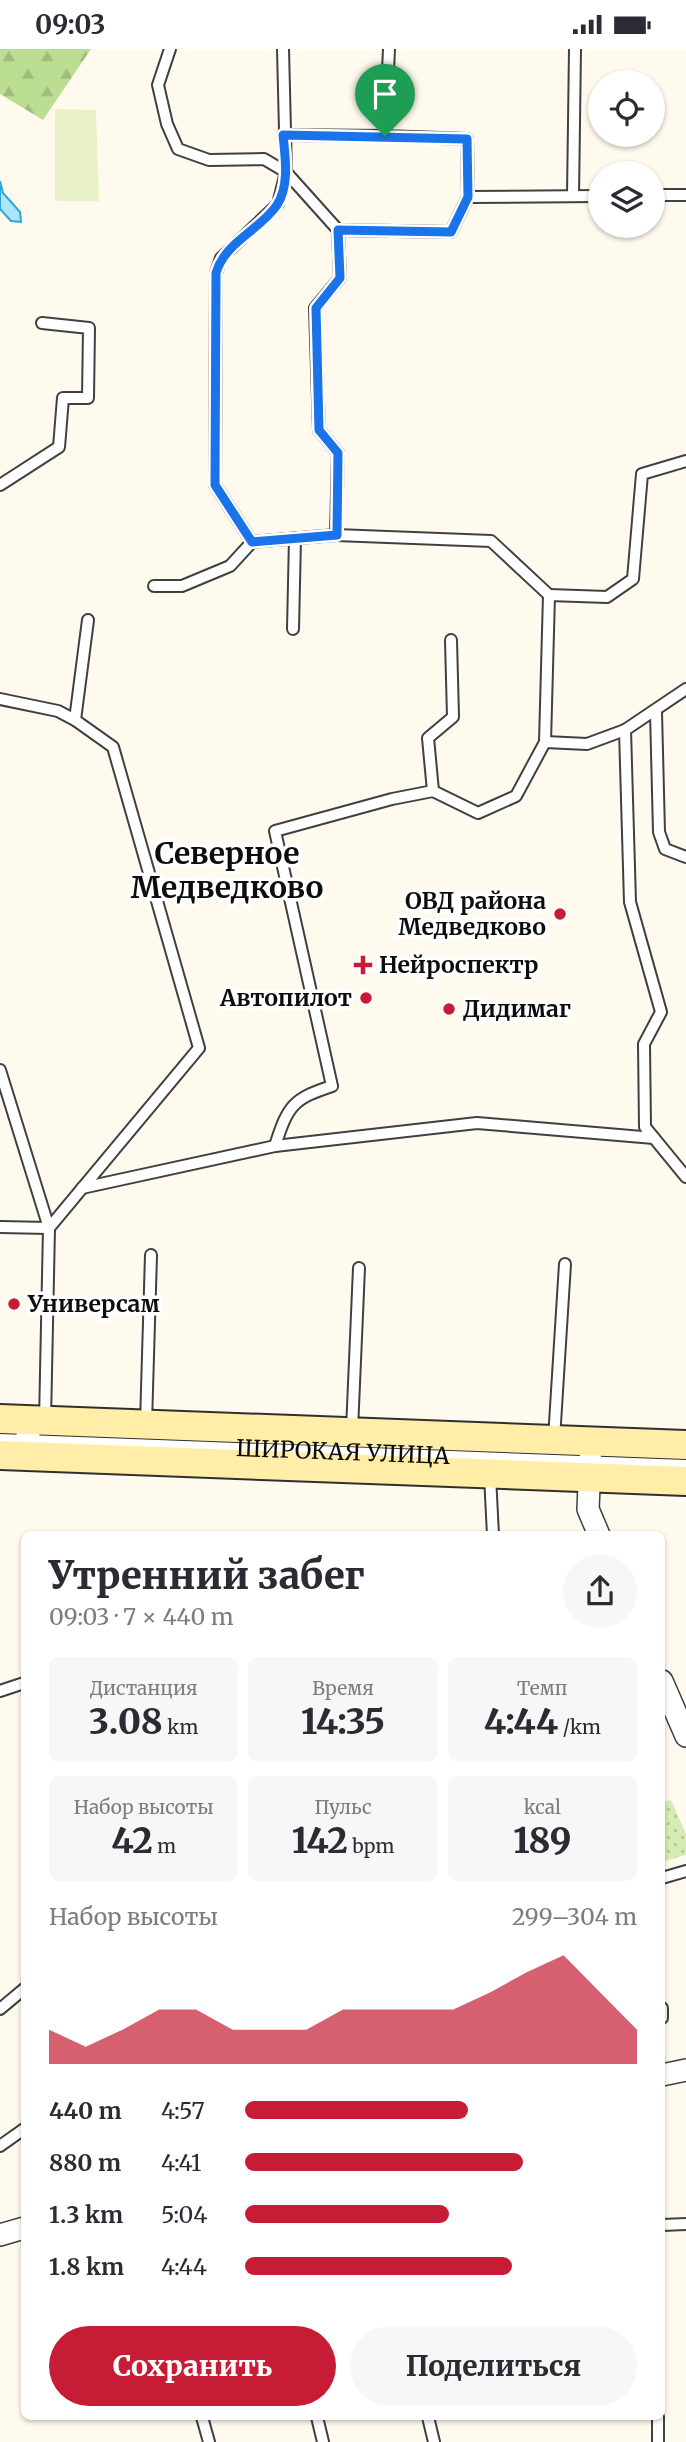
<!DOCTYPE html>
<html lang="ru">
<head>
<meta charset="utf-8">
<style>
  body { margin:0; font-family:Merriweather,serif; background:#f7f7f7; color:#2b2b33; height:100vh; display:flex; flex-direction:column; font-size:26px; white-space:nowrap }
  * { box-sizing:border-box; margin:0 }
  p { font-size:23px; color:#7c7c81 }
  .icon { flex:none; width:38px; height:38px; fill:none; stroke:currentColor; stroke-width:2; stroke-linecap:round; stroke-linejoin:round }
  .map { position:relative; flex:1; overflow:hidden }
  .drawer { position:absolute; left:21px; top:1482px; width:644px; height:889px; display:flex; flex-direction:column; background:#fff; border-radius:10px; box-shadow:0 2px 5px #0004 }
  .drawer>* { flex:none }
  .buttons { position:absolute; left:588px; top:21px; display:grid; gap:14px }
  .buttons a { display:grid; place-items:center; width:77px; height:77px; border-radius:50%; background:#fff; box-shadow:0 2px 5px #0004; font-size:35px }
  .pin { position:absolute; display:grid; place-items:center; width:60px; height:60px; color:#fff; margin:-72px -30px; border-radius:50% 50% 50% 0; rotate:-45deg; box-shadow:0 0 7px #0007 }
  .pin .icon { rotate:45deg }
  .round { display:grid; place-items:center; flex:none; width:74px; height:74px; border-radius:37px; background:#f7f7f7 }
  .headline { display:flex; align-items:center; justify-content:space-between; height:119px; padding:0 28px }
  h1 { font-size:38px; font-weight:800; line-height:52px }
  .figures { display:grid; grid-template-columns:repeat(3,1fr); gap:10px; height:119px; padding:7px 28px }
  .figures div { display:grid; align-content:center; border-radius:10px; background:#f7f7f7; text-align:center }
  .figures b { font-size:35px; font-weight:800 }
  .figures small { font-size:19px; font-weight:400 }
  .figures p { font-size:19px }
  .chart { height:196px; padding:14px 28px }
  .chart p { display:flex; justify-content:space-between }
  .chart svg { width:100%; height:126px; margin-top:7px; fill:#c61c35; opacity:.7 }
  .cta { display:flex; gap:14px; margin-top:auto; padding:14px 28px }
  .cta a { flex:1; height:80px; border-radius:42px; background:#c61c35; color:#fff; font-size:28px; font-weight:800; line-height:80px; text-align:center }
  .cta a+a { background:#f7f7f7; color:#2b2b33 }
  ul { padding:0 28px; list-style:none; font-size:23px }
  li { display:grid; grid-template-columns:112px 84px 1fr; align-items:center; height:52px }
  li i { height:18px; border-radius:9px; background:#c61c35 }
  .status { display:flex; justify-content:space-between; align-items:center; height:49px; padding:0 35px; background:#fff; direction:ltr }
  .status svg { height:19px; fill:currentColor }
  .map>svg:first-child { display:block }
  .forest { fill:url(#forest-firs) }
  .park { fill:url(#park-dots) }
  .pitch { fill:#e8f2c6 }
  .water { fill:#ade5fa; stroke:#30a4d6; stroke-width:2 }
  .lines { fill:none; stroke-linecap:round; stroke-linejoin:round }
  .lane-casing { stroke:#404040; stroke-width:14 }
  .street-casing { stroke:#404040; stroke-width:24 }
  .secondary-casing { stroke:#2f2f2f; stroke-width:32 }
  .lane { stroke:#fff; stroke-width:10 }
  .street { stroke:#fff; stroke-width:21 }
  .secondary { stroke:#ffeda8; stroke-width:28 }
  .route-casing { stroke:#fff; stroke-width:14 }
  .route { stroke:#1a73e8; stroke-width:9 }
  .poi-dot { fill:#c61c35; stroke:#fff; stroke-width:2.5 }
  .labels { text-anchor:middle; stroke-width:7; stroke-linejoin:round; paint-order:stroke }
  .poi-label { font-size:23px; font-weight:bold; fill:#0d0d0d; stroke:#fff; text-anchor:start }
  .street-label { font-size:23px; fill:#0d0d0d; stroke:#fff }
  .district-label { font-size:30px; font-weight:bold; fill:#0d0d0d; stroke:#fff }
</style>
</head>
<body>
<div class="status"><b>09:03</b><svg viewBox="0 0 49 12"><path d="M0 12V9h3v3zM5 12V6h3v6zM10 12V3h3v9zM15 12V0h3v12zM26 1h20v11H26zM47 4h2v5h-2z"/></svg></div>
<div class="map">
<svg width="686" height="2393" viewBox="0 0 686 2393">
  <defs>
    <pattern id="forest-firs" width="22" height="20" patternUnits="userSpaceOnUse" patternTransform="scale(1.75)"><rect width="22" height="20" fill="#bbde92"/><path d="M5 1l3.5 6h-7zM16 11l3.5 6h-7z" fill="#a0bd7d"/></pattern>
    <pattern id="park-dots" width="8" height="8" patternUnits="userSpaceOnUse" patternTransform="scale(1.75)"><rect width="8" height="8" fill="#d6ecb4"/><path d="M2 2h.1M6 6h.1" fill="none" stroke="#b6c99a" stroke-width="1.8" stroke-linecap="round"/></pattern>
  </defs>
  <rect width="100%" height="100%" fill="#fffaed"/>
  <!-- forest -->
  <path class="forest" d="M0,0H91L43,71L0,45Z"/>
  <!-- park -->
  <path class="park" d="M671,1751L686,1785V1806L662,1813V1754Z"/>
  <!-- pitch -->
  <path class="pitch" d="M55,60L96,61L99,152H55Z"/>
  <!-- water -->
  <path class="water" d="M0,132L3,144L20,163L21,173L11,172L0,160Z"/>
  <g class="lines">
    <!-- lane casing -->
    <g class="lane-casing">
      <g id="lane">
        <path d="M283,86L385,87"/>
        <path d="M653,146H686"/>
        <path d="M573,147L575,0"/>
        <path d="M468,148L600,147"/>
        <path d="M338,181L451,183L468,148L467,90L385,87L389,0"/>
        <path d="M0,436L59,398L63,349H88L89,279L42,274"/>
        <path d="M336,486L491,492L549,546"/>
        <path d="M252,493L336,486L338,404L319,381L315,259L340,229L338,181L286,123L283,0"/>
        <path d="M154,537H182L230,517L252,493L215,436L216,224L221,209L278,155L286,123L264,110L209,111L178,100L167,75L158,36L170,0"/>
        <path d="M293,580L295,489"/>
        <path d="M0,650L58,662L75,671"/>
        <path d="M656,663L659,783L665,800L686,808"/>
        <path d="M625,681L686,640"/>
        <path d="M545,693L587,695L625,681L630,853L661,963L644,995L645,1078L686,1128"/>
        <path d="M433,742L428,689L453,668L451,591"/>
        <path d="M0,1021L49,1179L45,1372"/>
        <path d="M275,1097L477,1074L654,1089"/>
        <path d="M82,1139L275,1097C288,1056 293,1050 332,1037L275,782L392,750L433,742L478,764L516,747L545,693L549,546L607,548L633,530L642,425L686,412"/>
        <path d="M0,1178L49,1179L199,999L113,698L75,671L88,571"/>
        <path d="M146,1374L151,1206"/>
        <path d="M352,1381L359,1219"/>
        <path id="s1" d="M0,1390L686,1416"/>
        <path d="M554,1390L565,1215"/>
        <path d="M490,1427L493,1486"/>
        <path d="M0,1642L24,1634"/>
        <path d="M662,1829L686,1822"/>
        <path d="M662,1959V1969"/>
        <path d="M0,1960L24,1940"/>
        <path d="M0,2097L24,2080"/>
        <path d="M662,2176L686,2175"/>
        <path d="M202,2368L209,2393"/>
        <path d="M317,2368L323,2393"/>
        <path d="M428,2368L434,2393"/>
        <path d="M658,2368V2393"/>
      </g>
    </g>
    <!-- street casing -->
    <g class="street-casing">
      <path id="street" d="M591,1392L588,1460L599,1486
        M44,1408L31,1403L26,1390L32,1377L45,1372
        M662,1632L686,1687
        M662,2026L686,2021
        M0,2186L24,2179"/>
    </g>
    <!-- secondary casing -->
    <g class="secondary-casing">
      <path id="secondary" d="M0,1370L686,1396
        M0,1406L686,1432"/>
    </g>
    <!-- lane -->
    <use href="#lane" class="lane"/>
    <!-- street -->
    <use href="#street" class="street"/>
    <!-- secondary -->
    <use href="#secondary" class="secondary"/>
  </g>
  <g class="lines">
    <!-- route casing -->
    <g class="route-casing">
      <path id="route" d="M283,86L467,90L468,148L451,183L338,181L340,229L316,259L319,381L338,404L337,486L252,493L215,436L216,224C225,193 259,182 277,156C290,136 285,107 283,86Z"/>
    </g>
    <!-- route -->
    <use href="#route" class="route"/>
  </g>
  <!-- markers -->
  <g class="poi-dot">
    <circle cx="560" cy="865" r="7"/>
    <path d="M359.5 905.5h7v7h7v7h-7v7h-7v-7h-7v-7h7z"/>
    <circle cx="366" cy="949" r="7"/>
    <circle cx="449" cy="960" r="7"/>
    <circle cx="14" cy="1255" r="7"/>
  </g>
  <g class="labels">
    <!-- poi labels -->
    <g class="poi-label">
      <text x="546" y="860" text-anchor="end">ОВД района<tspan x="546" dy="26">Медведково</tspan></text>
      <text x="379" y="924">Нейроcпектр</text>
      <text x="352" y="957" text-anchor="end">Автопилот</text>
      <text x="463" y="968">Дидимаг</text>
      <text x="28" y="1263">Универсам</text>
    </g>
    <!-- street labels -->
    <g class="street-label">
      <text dy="8" stroke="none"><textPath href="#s1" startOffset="343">ШИРОКАЯ УЛИЦА</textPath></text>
    </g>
    <!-- district labels -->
    <g class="district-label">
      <text x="227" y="815">Северное<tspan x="227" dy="34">Медведково</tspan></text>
    </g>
  </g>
</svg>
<div class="buttons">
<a><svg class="icon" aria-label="locate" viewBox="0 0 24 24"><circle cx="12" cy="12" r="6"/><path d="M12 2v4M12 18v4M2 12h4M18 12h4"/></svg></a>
<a><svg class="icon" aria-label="layers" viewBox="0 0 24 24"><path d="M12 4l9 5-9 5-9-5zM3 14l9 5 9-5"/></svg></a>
</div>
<div class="pin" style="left:385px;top:87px;background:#1e9e55"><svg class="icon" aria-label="arrive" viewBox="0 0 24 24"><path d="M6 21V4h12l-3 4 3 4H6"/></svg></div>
<section class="drawer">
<div class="headline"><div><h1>Утренний забег</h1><p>09:03 · 7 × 440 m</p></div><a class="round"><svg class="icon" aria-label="share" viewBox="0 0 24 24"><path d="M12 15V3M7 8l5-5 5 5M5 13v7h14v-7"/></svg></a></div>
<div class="figures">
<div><p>Дистанция</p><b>3.08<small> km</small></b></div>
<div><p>Время</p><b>14:35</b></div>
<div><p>Темп</p><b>4:44<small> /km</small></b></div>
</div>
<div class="figures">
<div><p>Набор высоты</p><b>42<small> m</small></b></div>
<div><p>Пульс</p><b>142<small> bpm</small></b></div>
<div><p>kcal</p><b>189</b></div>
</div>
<div class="chart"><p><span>Набор высоты</span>299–304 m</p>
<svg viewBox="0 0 160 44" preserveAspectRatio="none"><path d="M0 44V32L10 38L20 32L30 25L40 25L50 32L60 32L70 32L80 25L90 25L100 25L110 25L120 19L130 12L140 6L150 19L160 32V44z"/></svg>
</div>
<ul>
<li><b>440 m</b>4:57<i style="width:57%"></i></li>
<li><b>880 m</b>4:41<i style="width:71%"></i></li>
<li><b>1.3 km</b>5:04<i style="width:52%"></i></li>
<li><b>1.8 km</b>4:44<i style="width:68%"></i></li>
</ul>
<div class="cta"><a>Сохранить</a><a>Поделиться</a></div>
</section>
</div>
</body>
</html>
